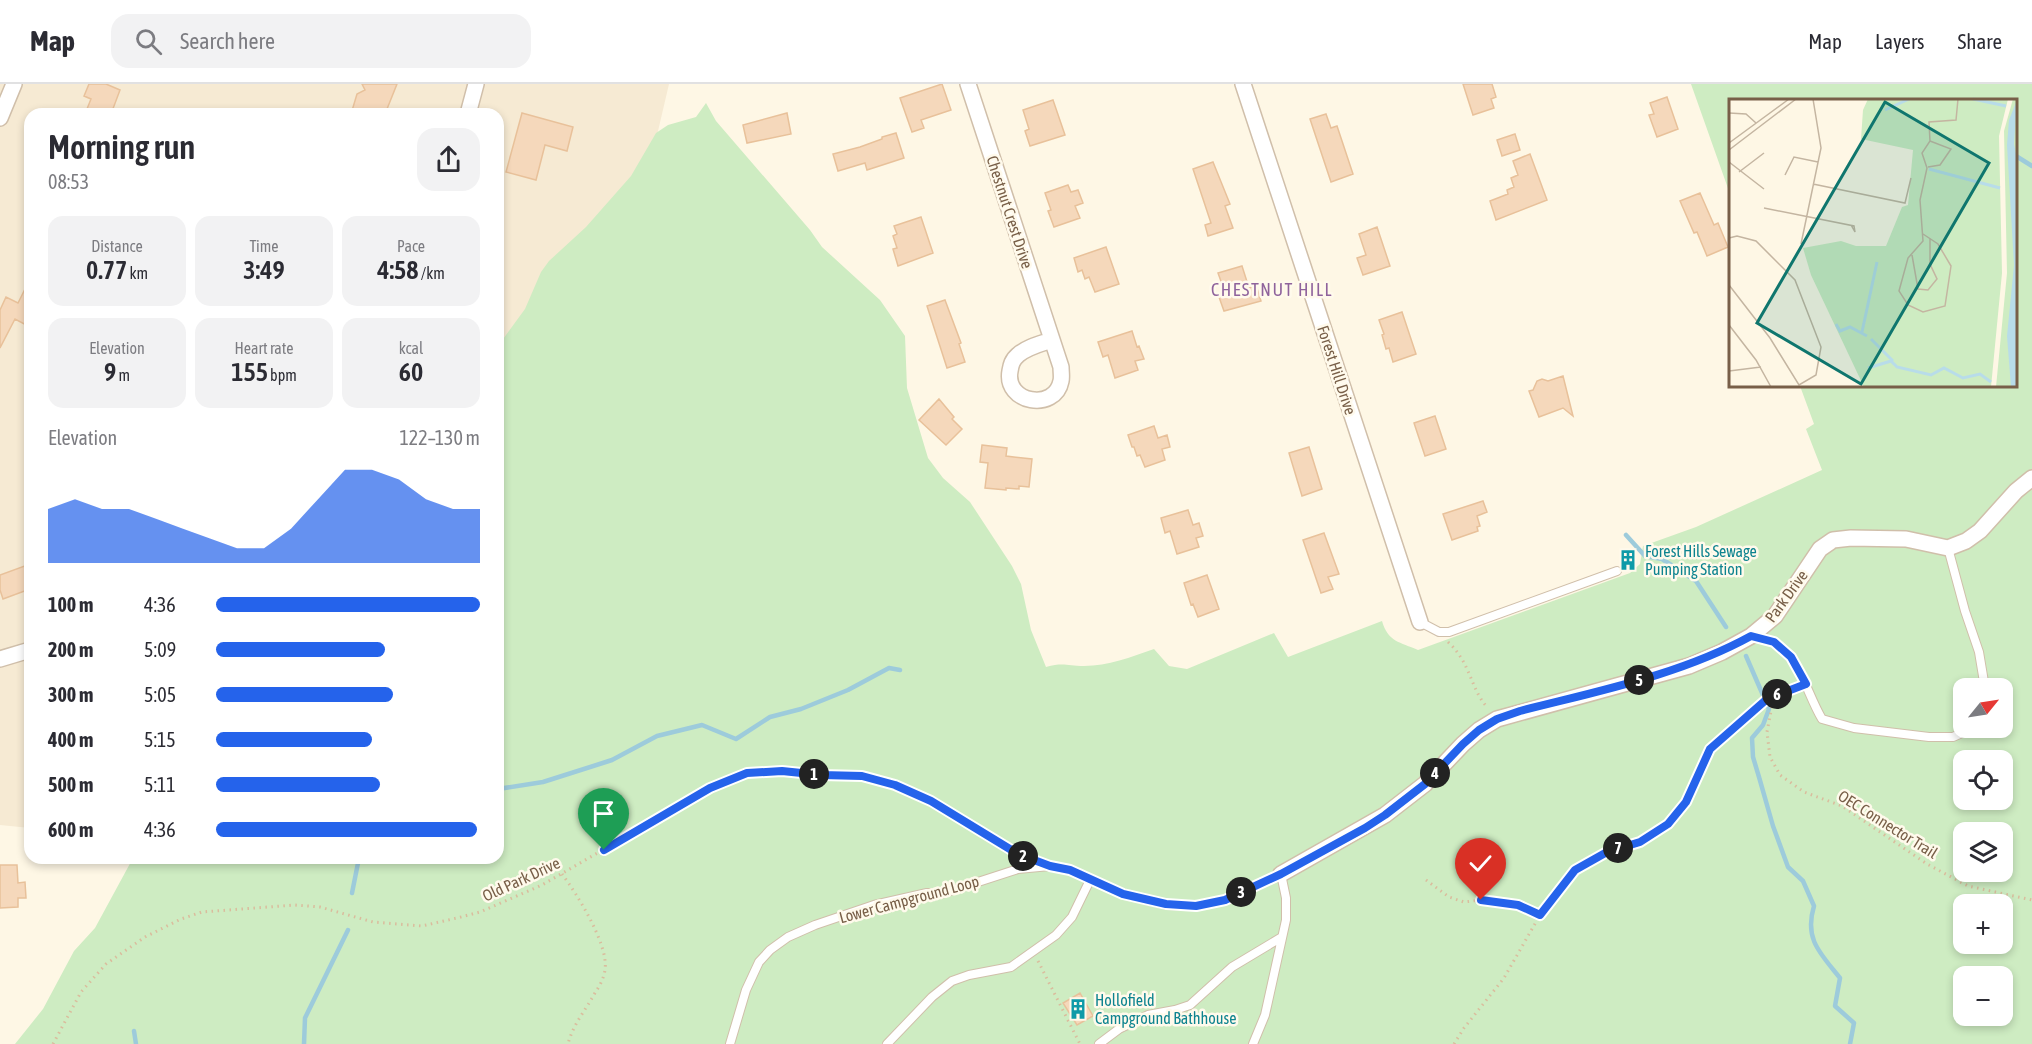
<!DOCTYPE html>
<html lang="en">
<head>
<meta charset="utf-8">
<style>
  body { margin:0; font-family:"Asap Condensed",sans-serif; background:#f2f2f3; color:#2b2b33; height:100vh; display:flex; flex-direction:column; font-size:22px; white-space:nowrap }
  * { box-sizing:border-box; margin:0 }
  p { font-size:20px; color:#7c7c81 }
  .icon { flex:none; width:33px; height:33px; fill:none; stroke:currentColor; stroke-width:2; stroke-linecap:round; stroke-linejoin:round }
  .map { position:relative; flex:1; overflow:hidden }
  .sheet { position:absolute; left:24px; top:24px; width:480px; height:756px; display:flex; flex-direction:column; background:#fff; border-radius:18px; box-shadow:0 3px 9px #0003 }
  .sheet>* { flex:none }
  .needle { width:39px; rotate:60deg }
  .tools { position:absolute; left:1953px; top:594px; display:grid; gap:12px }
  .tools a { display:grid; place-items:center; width:60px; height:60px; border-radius:12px; background:#fff; box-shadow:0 3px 9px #0003; font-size:30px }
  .pin { position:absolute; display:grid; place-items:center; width:51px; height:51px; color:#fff; margin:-62px -26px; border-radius:50% 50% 50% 0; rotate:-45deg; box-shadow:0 0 6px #0007 }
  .pin .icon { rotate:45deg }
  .km { position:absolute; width:30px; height:30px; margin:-15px; border-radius:50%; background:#222; color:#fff; font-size:16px; line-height:30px; text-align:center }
  .round { display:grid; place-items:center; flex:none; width:63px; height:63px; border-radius:18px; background:#f2f2f3 }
  .overview { display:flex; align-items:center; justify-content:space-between; height:102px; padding:0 24px }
  h1 { font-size:33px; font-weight:600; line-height:45px }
  .stats { display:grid; grid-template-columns:repeat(3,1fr); gap:9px; height:102px; padding:6px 24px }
  .stats div { display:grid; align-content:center; border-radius:15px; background:#f2f2f3; text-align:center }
  .stats b { font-size:26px; font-weight:600 }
  .stats small { font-size:16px; font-weight:400 }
  .stats p { font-size:16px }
  .chart { height:168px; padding:12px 24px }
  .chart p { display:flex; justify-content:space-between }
  .chart svg { width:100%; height:108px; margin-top:6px; fill:#2563eb; opacity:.7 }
  ul { padding:0 24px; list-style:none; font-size:20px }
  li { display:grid; grid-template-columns:96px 72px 1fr; align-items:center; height:45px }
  li i { height:15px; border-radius:8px; background:#2563eb }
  header { display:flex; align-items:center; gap:36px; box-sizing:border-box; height:84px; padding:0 30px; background:#fff; border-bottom:2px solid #e1e1e2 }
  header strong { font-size:28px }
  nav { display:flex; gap:33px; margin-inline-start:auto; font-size:21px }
  .search { width:420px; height:54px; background:#f2f2f3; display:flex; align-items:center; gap:15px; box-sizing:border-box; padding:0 21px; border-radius:18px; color:#7c7c81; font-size:22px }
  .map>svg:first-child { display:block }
  .residential { fill:#f6ead3 }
  .green { fill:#ceecc2; fill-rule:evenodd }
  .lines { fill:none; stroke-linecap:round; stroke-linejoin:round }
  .stream { stroke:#9dcbdb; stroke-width:4.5 }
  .building { fill:#f5d8bb; stroke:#e8c19a; stroke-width:1.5 }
  .lane-casing { stroke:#d0bfaa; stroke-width:10 }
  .street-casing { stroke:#d0bfaa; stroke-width:18 }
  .path { stroke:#dabc9d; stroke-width:3; stroke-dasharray:1.5 4.5; stroke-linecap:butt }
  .lane { stroke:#fff; stroke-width:8 }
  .street { stroke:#fff; stroke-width:15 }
  .route-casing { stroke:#fff; stroke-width:12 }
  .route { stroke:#2563eb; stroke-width:8 }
  .labels { text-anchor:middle; stroke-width:5; stroke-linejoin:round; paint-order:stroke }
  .street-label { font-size:16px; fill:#785f48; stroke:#fffaec }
  .culture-label { font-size:16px; fill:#0d838f; stroke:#fffaec; text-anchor:start }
  .neighbourhood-label { font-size:18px; letter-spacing:1.5px; fill:#8f639c; stroke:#fffaec }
  .inset-river { fill:none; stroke:#b8dce9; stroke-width:3 }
  .inset-road { fill:none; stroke:#c4b5a1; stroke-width:1.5 }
  .view { fill:#0f766e; fill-opacity:0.15; stroke:#0f766e; stroke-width:3 }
  .inset-edge { fill:none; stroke:#785f48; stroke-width:3 }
</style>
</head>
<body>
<header>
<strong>Map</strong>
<div class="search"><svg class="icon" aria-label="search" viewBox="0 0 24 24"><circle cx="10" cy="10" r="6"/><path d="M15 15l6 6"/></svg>Search here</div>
<nav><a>Map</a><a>Layers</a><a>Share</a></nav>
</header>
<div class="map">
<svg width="2032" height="960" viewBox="0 0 2032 960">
  <rect width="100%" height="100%" fill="#fef7e5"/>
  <!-- residential -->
  <path class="residential" d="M0,0H669L644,107L498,312V30H30V744L0,741Z"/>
  <!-- green -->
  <path class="green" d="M1691,0H2032V960H15L43,925L74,867L95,844L133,774H498V262L525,225L541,188L549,177L586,143L631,92L656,49L668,41L696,33L706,19L716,37L810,146L822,163L880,216L905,252L907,304L928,374L943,394L970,418L1012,482L1021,500L1031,546L1046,583C1064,578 1067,582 1084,582C1108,582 1131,573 1154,565L1169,582L1187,585L1274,549L1288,573L1382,537C1388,558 1400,558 1418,566L1630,489L1640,480L1643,462L1696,443L1822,386L1806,345L1814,340L1800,302H2016V16H1730V110ZM1964,604H2002V644H1964ZM1964,676H2002V716H1964ZM1964,748H2002V788H1964ZM1964,820H2002V860H1964ZM1964,892H2002V932H1964Z"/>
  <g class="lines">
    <!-- stream -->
    <path class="stream" d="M2016,72L2032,82
      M1626,451L1645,472L1662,475L1696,497L1726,543
      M1746,572L1769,625L1763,641L1752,654L1753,673L1759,693L1773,742L1788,783L1803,797L1814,822C1804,855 1820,869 1840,894L1835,922L1854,939L1850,960
      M498,705L543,698L612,676L657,652L702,641L736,655L770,633L801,625L848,606L889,584L900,586
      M352,809L359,774
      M134,947L136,960
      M304,960L305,934L348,846"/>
  </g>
  <!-- building -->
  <path class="building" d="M89,0H106L120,6L111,30H85L91,15L84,12Z
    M362,0H397L385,30H351L357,10L365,6Z
    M942,0L951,26L921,36L924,44L912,48L900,14Z
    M1463,0H1492L1496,13L1491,15L1494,24L1473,31Z
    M1667,13L1678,45L1657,53L1649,31L1654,30L1650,19Z
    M1053,16L1065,51L1030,62L1025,47L1029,45L1023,26Z
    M522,29L573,43L567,67L545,61L536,96L506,88Z
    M787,29L791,50L747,59L743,41Z
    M1326,30L1331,44L1337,42L1353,90L1331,98L1310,35Z
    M896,49L904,74L867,86L865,79L838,87L833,70L860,63L882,55V53Z
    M1515,50L1520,66L1502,72L1497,56Z
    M1530,70L1547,116L1496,136L1490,117L1508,110L1507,106L1514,103L1511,94L1518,91L1513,77Z
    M1213,78L1230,120L1225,122L1233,144L1208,152L1205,141L1211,139L1193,85Z
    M1068,101L1071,108L1078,106L1083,119L1075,122L1080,134L1054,143L1048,127L1051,126L1045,109Z
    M1700,109L1714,141L1718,139L1728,163L1707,172L1697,148L1694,149L1680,117Z
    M921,133L933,169L898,182L893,165L897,164L893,152L897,150L894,142Z
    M1377,143L1390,182L1363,191L1357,174L1366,171L1359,150Z
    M1106,163L1119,200L1095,208L1089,193L1085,195L1082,186L1078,188L1074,174Z
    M1242,182L1249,204L1256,201L1261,217L1224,227L1219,213L1226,211L1218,189Z
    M30,195V243L15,235L0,264V226L6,213L18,219Z
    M945,216L961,259L959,260L965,278L947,284L927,222Z
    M1402,228L1416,270L1393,278L1389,264L1386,265L1382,251L1384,250L1379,236Z
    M1132,247L1137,263L1139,262L1144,275L1135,277L1138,286L1115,294L1108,271L1103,273L1098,258Z
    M1563,292L1573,332L1563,324L1539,333L1529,307L1533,306L1537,297L1542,295L1548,297Z
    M939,315L954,333L952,335L962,345L946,361L919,336Z
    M1435,332L1446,365L1425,372L1414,339Z
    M1154,342L1158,354L1167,351L1170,363L1162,365L1165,376L1145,383L1140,371L1137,372L1134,363H1132L1128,351Z
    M982,361L1007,364L1006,372L1032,375L1029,403L1019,402V405L1006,404V406L985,404L988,379L980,378Z
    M1309,363L1322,405L1302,412L1289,369Z
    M1483,417L1487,428L1477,432L1480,442L1477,443L1478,447L1452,456L1443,430Z
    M1188,426L1193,441L1199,439L1203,452L1196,454L1199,463L1177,470L1170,447L1165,449L1161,434Z
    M1324,449L1339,490L1328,493L1333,505L1321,509L1303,456Z
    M30,480V505L3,515L0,506V491Z
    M1207,491L1219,525L1198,533L1193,520L1191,521L1184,499Z
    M0,781H17L18,799L25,798L26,814H18V823L0,824Z
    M1080,909L1093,932L1077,941L1063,919Z"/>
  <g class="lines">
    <!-- lane casing -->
    <g class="lane-casing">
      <path id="lane" d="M1948,464L1965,527L1979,568L1985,604
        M1420,538L1439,548H1449L1617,487
        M1752,553C1759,554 1769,555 1775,559C1801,576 1807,610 1822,635L1854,644L1929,653H1953L1973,644
        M730,960L746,906L759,878L770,866L788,853L815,841L874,821L927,809L941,810L1018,785L1050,782L1070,786L1123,810L1166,821L1196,822L1225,816L1281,790L1286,814V836L1265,931L1253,960
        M887,960L932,913L952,897L969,891L1011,883L1056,851L1072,833L1090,796
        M1099,960L1119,945L1148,931L1175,926L1190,921L1232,883L1282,853"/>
    </g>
    <!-- street casing -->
    <g class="street-casing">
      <path id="street" d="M968,0L1061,283C1061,288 1062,293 1061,297C1055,328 1004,319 1010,287C1011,281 1012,276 1018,271C1027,263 1040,260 1052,256
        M1243,0L1420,538
        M468,30L476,0
        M0,34L14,0
        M0,575L30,566
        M1281,790L1385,731L1425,700L1463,660L1479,646L1497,635L1689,582L1722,568L1751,552L1775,532L1820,465L1833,456L1851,454L1906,455L1948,464L1966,457L1980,447L2016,407L2032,394"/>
    </g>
    <!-- path -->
    <path class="path" d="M1448,558C1471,579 1470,604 1487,623
      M1774,611L1767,648L1770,673L1780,691L1804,708L1842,722L1927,780L1968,802L2032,816
      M562,790C577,810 609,861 605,886C604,893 600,902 596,907C586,926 573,940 568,960
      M1426,796L1449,813L1464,818L1481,816L1518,821L1540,831
      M1038,877L1080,960
      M53,960L81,908L106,880L145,853L181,835L202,828L295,821L320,823L373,838L422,842L457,834L480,828L542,801L710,704L747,689L782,687L821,691L862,692L895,701L931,717L1018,770L1027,773
      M1454,960L1464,944L1504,894L1540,831L1575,786L1607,768L1640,758L1668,740L1686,718L1710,665L1767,615L1797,603"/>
    <!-- lane -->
    <use href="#lane" class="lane"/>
    <!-- street -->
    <use href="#street" class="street"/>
  </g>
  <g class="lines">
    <!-- route casing -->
    <g class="route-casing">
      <path id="route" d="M604,766L710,704L747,689L782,687L821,691L862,692L895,701L931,717L1018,770L1050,782L1070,786L1123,810L1166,820L1196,822L1225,816L1281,790L1365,744L1385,731L1425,700L1463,660L1479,646L1497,635L1520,627C1598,607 1680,591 1751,552L1774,558L1791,573L1806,600L1767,615L1710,665L1686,718L1668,740L1640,758L1607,768L1575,786L1540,831L1518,821L1481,816"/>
    </g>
    <!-- route -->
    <use href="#route" class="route"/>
  </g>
  <!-- icons -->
  <defs>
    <g id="building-bare" transform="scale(1.62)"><path d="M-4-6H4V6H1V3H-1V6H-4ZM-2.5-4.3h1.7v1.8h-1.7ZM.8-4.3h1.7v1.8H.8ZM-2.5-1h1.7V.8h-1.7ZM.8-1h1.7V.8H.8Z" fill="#0f9aa8" stroke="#fffaec" stroke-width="2.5" paint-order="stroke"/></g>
  </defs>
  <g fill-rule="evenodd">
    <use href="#building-bare" x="1628" y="476"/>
    <use href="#building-bare" x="1078" y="925"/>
  </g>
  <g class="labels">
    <!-- street labels -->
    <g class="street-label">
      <text transform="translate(1010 128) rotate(72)" y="6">Chestnut Crest Drive</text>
      <text transform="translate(1337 286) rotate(72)" y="6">Forest Hill Drive</text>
      <text transform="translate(1786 512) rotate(-54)" y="6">Park Drive</text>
      <text transform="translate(1888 740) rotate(32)" y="6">OEC Connector Trail</text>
      <text transform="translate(521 795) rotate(-25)" y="6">Old Park Drive</text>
      <text transform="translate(909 815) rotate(-15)" y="6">Lower Campground Loop</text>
    </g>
    <!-- culture labels -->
    <g class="culture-label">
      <text x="1645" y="473">Forest Hills Sewage<tspan x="1645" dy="18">Pumping Station</tspan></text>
      <text x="1095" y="922">Hollofield<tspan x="1095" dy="18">Campground Bathhouse</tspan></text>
    </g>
    <!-- neighbourhood labels -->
    <g class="neighbourhood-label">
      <text x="1272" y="212">CHESTNUT HILL</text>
    </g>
  </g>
  <!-- overview -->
  <g transform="translate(1729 15)">
    <rect width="288" height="288" fill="#fef7e5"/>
    <path d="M139,0H279L270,37L273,174L262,288H135L82,176L74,149L112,142L127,147H157L173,108L179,106L184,51L132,40L134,11ZM284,0H288V288H267L278,174L275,32Z" fill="#ceecc2"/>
    <path d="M288,1L285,45L288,59V288H282L278,237L285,166L278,46L280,21Z" fill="#b8dce9"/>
    <path class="inset-river" d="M244,0L277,7M156,11L180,0M200,70L271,89M107,225L111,232L121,228L138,237M133,233L148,163M142,240L164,262M139,269L162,262L168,268L202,276L215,269L234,279L251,275L262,283"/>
    <path class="inset-road" d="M0,14L17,15L27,24M0,44L60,0M0,51L67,0M0,63L35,90M199,68L211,66L222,50L201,42M10,73L35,54M56,76L65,58L89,63M84,85L176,104L182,79M35,109L125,127L126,133L122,126M194,135L209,145L222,167L216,207L194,213L179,206L170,192L179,159L194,142L191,101L198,69L193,54L201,42L200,23L227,21L229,0M0,139L8,137L27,142L66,181L92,248L87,276L70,286L41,239L0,186M72,145L92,49L84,0M183,156L189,190L199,191L208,180L201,165V139M0,226L27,261L42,288M0,272L32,268"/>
    <path class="view" d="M156,3L260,64L132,285L28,224Z"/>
    <rect width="288" height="288" class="inset-edge"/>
  </g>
</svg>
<div class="tools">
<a><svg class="needle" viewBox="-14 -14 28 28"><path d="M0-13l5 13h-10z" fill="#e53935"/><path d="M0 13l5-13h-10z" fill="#7c7c81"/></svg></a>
<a><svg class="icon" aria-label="locate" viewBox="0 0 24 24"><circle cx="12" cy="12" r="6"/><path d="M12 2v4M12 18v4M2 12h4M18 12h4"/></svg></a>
<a><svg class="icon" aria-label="layers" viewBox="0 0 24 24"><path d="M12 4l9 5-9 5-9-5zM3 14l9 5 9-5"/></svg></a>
<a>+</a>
<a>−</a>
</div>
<div class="pin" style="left:604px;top:766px;background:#1e9e55"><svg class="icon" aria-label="arrive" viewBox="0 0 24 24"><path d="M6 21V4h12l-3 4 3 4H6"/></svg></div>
<div class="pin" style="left:1481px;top:816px;background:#d93025"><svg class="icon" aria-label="check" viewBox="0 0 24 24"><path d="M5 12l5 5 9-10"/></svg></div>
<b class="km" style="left:814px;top:690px">1</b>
<b class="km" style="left:1023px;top:772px">2</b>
<b class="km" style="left:1241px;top:808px">3</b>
<b class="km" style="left:1435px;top:689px">4</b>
<b class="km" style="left:1639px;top:596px">5</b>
<b class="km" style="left:1777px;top:610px">6</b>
<b class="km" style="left:1618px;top:764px">7</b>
<section class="sheet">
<div class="overview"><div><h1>Morning run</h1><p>08:53</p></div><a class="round"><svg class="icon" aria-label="share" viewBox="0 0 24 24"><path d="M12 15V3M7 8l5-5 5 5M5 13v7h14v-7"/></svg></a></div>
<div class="stats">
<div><p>Distance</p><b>0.77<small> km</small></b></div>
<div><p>Time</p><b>3:49</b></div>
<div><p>Pace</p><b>4:58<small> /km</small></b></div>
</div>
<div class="stats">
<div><p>Elevation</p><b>9<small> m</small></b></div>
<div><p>Heart rate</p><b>155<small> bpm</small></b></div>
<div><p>kcal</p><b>60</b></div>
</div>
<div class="chart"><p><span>Elevation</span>122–130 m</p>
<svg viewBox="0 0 160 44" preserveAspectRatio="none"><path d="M0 44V22L10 18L20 22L30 22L40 26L50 30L60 34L70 38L80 38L90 30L100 18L110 6L120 6L130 10L140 18L150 22L160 22V44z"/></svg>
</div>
<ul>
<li><b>100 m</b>4:36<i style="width:100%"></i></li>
<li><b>200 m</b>5:09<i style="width:64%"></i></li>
<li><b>300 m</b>5:05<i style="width:67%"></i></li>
<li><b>400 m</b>5:15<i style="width:59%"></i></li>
<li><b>500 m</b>5:11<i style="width:62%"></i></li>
<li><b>600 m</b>4:36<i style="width:99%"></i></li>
</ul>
</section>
</div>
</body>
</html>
